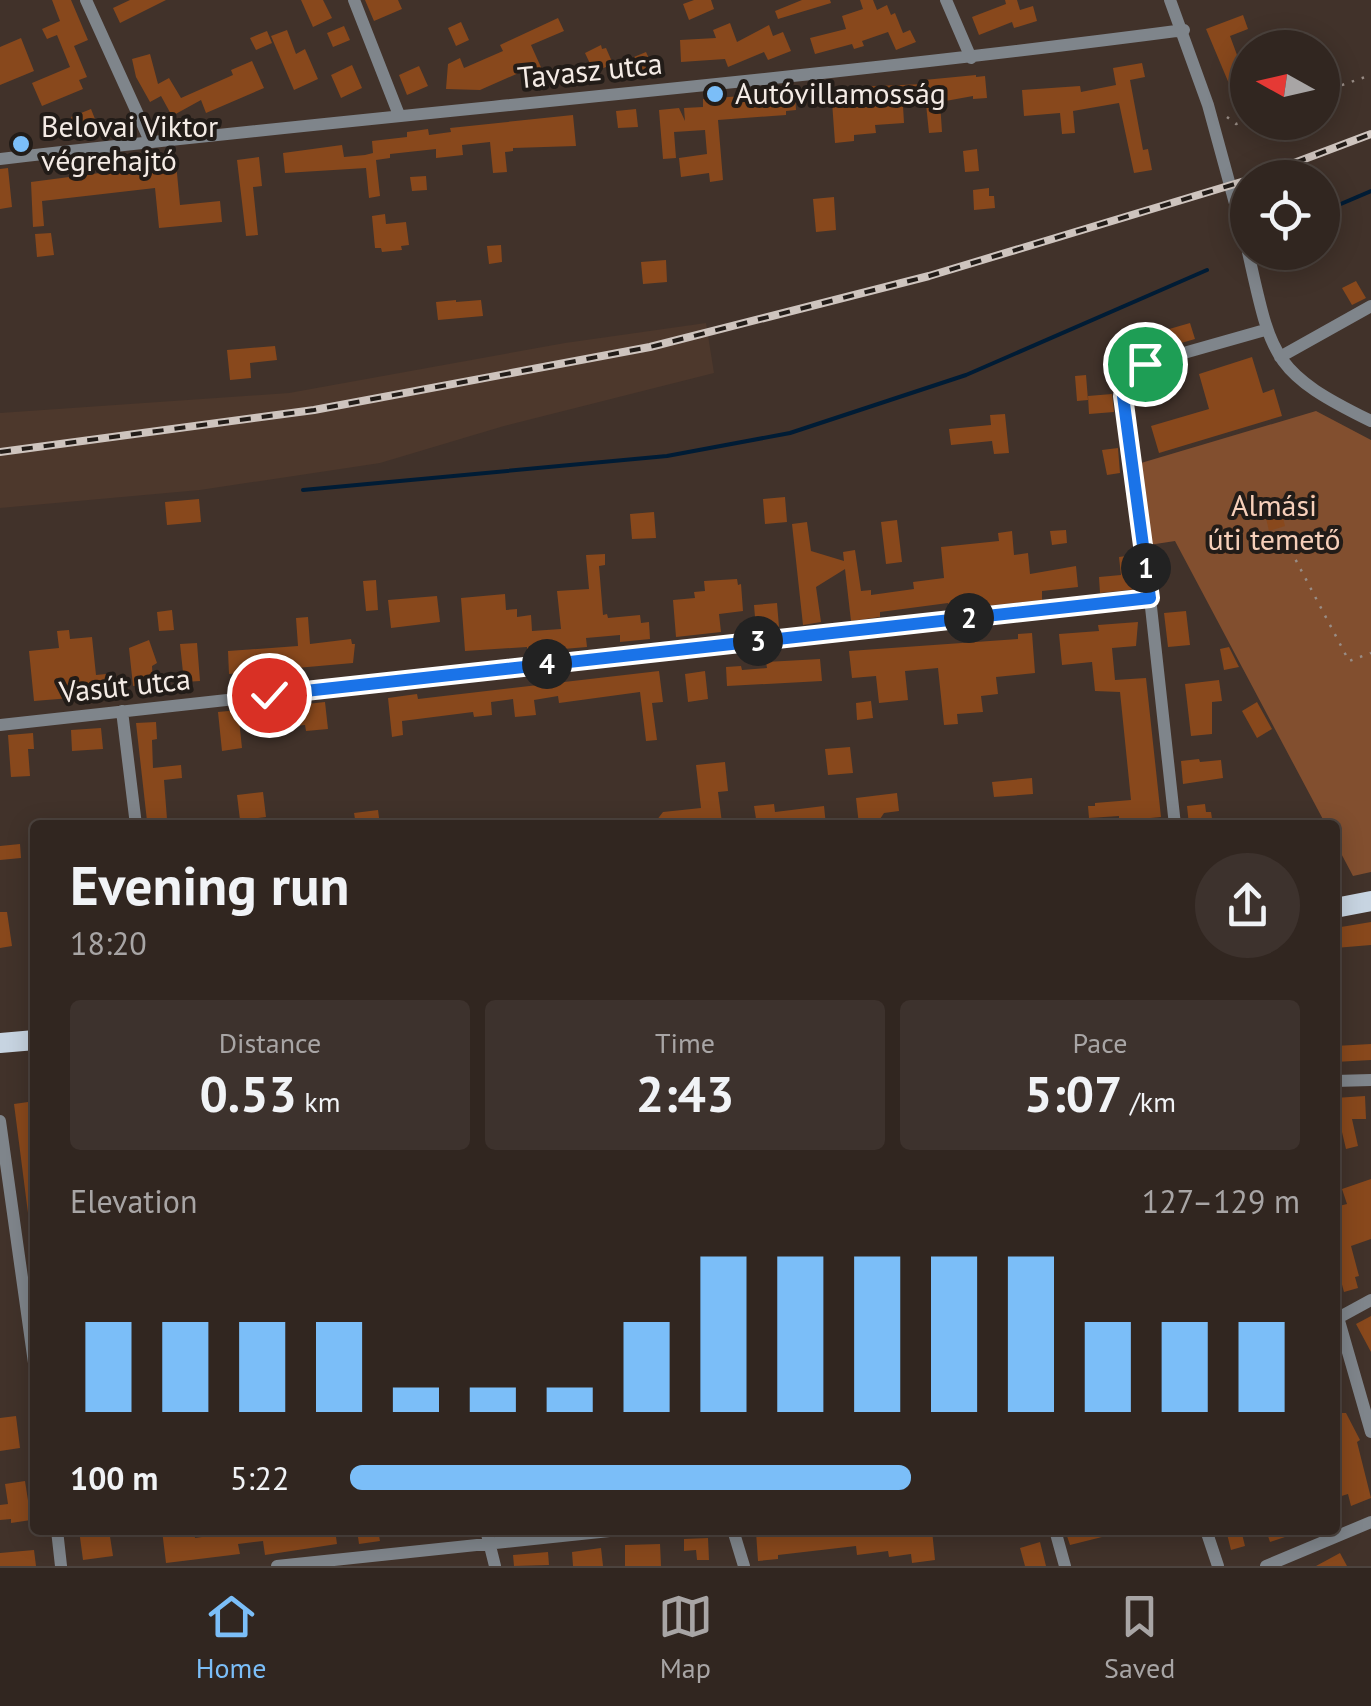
<!DOCTYPE html>
<html lang="en">
<head>
<meta charset="utf-8">
<style>
  body { margin:0; font-family:"PT Sans",sans-serif; background:#3d322d; color:#f1f3f6; height:100vh; display:flex; flex-direction:column; font-size:38px; white-space:nowrap }
  * { box-sizing:border-box; margin:0 }
  p { font-size:32px; color:#a8a5a5 }
  .icon { flex:none; width:55px; height:55px; fill:none; stroke:currentColor; stroke-width:2; stroke-linecap:round; stroke-linejoin:round }
  .map { position:relative; flex:1; overflow:hidden }
  .sheet { position:absolute; left:30px; top:820px; width:1310px; height:715px; display:flex; flex-direction:column; background:#312620; border-radius:10px; box-shadow:0 5px 25px #0003,0 0 0 2px #4c433e }
  .sheet>* { flex:none }
  .needle { width:65px; rotate:278deg }
  .controls { position:absolute; left:1230px; top:30px; display:grid; gap:20px }
  .controls a { display:grid; place-items:center; width:110px; height:110px; border-radius:50%; background:#312620; box-shadow:0 5px 25px #0003,0 0 0 2px #4c433e; font-size:50px }
  .pin { position:absolute; display:grid; place-items:center; width:85px; height:85px; color:#fff; margin:-42px; border:5px solid #fff; border-radius:50%; box-shadow:0 2px 10px #0007 }
  .km { position:absolute; width:50px; height:50px; margin:-25px; border-radius:50%; background:#222; color:#fff; font-size:28px; line-height:50px; text-align:center }
  .round { display:grid; place-items:center; flex:none; width:105px; height:105px; border-radius:52px; background:#3d322d }
  .summary { display:flex; align-items:center; justify-content:space-between; height:170px; padding:0 40px }
  h1 { font-size:55px; font-weight:700; line-height:75px }
  .figures { display:grid; grid-template-columns:repeat(3,1fr); gap:15px; height:170px; padding:10px 40px }
  .figures div { display:grid; align-content:center; border-radius:10px; background:#3d322d; text-align:center }
  .figures b { font-size:50px; font-weight:700 }
  .figures small { font-size:28px; font-weight:400 }
  .figures p { font-size:28px }
  .chart { height:280px; padding:20px 40px }
  .chart p { display:flex; justify-content:space-between }
  .chart svg { width:100%; height:180px; margin-top:10px; stroke:#7bbef8; stroke-width:6 }
  ul { padding:0 40px; list-style:none; font-size:32px }
  li { display:grid; grid-template-columns:160px 120px 1fr; align-items:center; height:75px }
  li i { height:25px; border-radius:12px; background:#7bbef8 }
  .tabs { display:flex; justify-content:space-around; align-items:center; height:140px; border-top:2px solid #4c433e; background:#312620; font-size:28px; color:#a8a5a5 }
  .tabs a { display:grid; justify-items:center; gap:5px }
  .tabs .current { color:#7bbef8 }
  .map>svg:first-child { display:block }
  .built { fill:#4d382c }
  .green { fill:#824f2f }
  .lines { fill:none; stroke-linecap:round; stroke-linejoin:round }
  .stream { stroke:#001c35; stroke-width:4 }
  .building { fill:#88481c }
  .path { stroke:#988c85; stroke-width:2.5; stroke-dasharray:2.5 8; stroke-linecap:butt }
  .minor { stroke:#7f858b; stroke-width:12 }
  .primary { stroke:#c7d4e1; stroke-width:20 }
  .rail-casing { stroke:#cec4be; stroke-width:8 }
  .rail { stroke:#221c18; stroke-width:4; stroke-dasharray:11; stroke-linecap:butt }
  .route-casing { stroke:#fff; stroke-width:20 }
  .route { stroke:#1a73e8; stroke-width:12 }
  .poi-dot { fill:#7bbef8; stroke:#221c18; stroke-width:4 }
  .labels { text-anchor:middle; stroke-width:8; stroke-linejoin:round; paint-order:stroke }
  .street-label { font-size:30px; fill:#f4ebe5; stroke:#221c18 }
  .poi-label { font-size:30px; fill:#f4ebe5; stroke:#221c18; text-anchor:start }
  .park-label { font-size:30px; fill:#f7d0ba; stroke:#221c18 }
</style>
</head>
<body>
<div class="map">
<svg width="1371" height="1566" viewBox="0 0 1371 1566">
  <rect width="100%" height="100%" fill="#41322a"/>
  <!-- built -->
  <path class="built" d="M706,323L714,373L504,426L380,463L200,490L0,508V413L289,393L565,343Z"/>
  <!-- green -->
  <path class="green" d="M1316,411L1371,440V872L1353,876L1335,842V825H1326L1175,541L1149,545L1141,463Z"/>
  <g class="lines">
    <!-- stream -->
    <path class="stream" d="M1322,212L1371,191
      M303,490L667,456L790,433L966,375L1207,270"/>
  </g>
  <!-- building -->
  <path class="building" d="M52,0H71L88,40L74,46L87,77L79,80L83,89L42,106L32,83L70,67L57,35L47,39L42,29L60,21Z
    M130,0H166L120,23L113,8Z
    M301,0H323L332,18L313,27Z
    M365,0H398L402,9L374,21Z
    M694,0H711L714,9L689,20L683,4Z
    M802,0H830L831,3L778,19L775,11Z
    M860,0H873L877,10L887,5L891,15L895,13L903,33L910,30L916,42L896,50L888,32L862,41L864,46L854,49L852,44L815,54L810,38L846,29L842,16L863,9Z
    M1005,0H1017L1020,10L1033,6L1037,21L1014,28L1012,22L979,35L972,17L1006,4Z
    M1243,15L1248,29L1230,36L1240,63L1248,60V93L1235,98L1206,29Z
    M558,18L564,31L531,45L544,74L526,82L521,72L480,90L446,89L448,64L460,58L464,68L503,51L500,45Z
    M461,22L469,40L456,46L448,28Z
    M730,23L737,42L769,25L773,36L783,32L791,51L768,60L764,52L728,67L725,59L681,62L680,40L716,38L713,30Z
    M344,26L350,40L333,47L327,33Z
    M287,30L296,54L305,49L318,79L294,90L271,36Z
    M267,31L272,43L256,50L250,38Z
    M21,38L34,71L0,85V47Z
    M601,45L602,49L606,48L613,64L594,72L585,53Z
    M646,52L651,63L658,60L662,70L644,78L634,57Z
    M150,54L158,84L169,78L181,98L233,75L231,70L252,61L264,88L206,113L201,100L172,116L161,96L150,102L136,77L132,59Z
    M1142,63L1145,77L1130,80L1143,150L1148,149L1152,170L1134,173L1119,103L1073,111L1075,133L1062,134L1060,113L1024,116L1022,90L1080,86L1081,92L1116,85L1113,68Z
    M352,65L362,88L341,98L331,75Z
    M419,66L428,86L407,95L399,75Z
    M976,75V77L985,76L987,98L973,99V96L940,102L942,132L929,133L926,104L903,106L904,123L875,125L876,133L854,135V141L835,143L831,88L925,84L924,80Z
    M795,92L796,110L786,111V115L718,120L723,180L710,182L709,173L681,177L679,158L707,154L705,130L674,132L676,158L663,159L659,110L679,108L685,121L684,108L703,107V99Z
    M91,109L101,134L81,140L71,117Z
    M636,109L638,127L618,128L616,111Z
    M573,115L576,146L513,148V151L505,152L507,172L493,173L490,142L462,145L463,155L436,158V149L390,154V158L376,160L380,196L369,198L366,168L285,173L283,153L342,145L344,157L365,155L373,153L372,141L407,137V132L428,129L429,135L451,132L450,128Z
    M977,149L979,171L965,172L963,151Z
    M259,157L262,186L253,187L258,235L246,236L237,160Z
    M176,163L180,205L220,201L222,222L159,228L155,188L42,201L44,226L33,227L31,182Z
    M8,168L12,207L0,209V169Z
    M426,176L427,190L412,191L410,177Z
    M989,188V196H994L995,208L974,210L973,190Z
    M834,197L836,230L816,232L813,199Z
    M385,214L386,224L406,222L409,245L401,246L402,250L382,252L381,248H375L372,216Z
    M51,233L54,255L37,257L35,234Z
    M501,245L502,262L489,264L487,246Z
    M666,260L667,282L643,284L641,262Z
    M1356,281L1366,298L1352,305L1342,288Z
    M456,300V302L481,300L483,316L438,320L436,302Z
    M1190,323L1195,339L1157,350L1152,334Z
    M1131,341L1136,359L1121,366L1115,345Z
    M275,346L277,360L250,363L251,378L230,380L227,350Z
    M1252,357L1263,393L1274,389L1282,416L1159,453L1151,426L1209,409L1199,374Z
    M1086,375L1088,400L1077,401L1075,376Z
    M1112,394L1114,412L1089,414L1088,396Z
    M1005,414L1009,453L994,454L992,441L951,445L949,429L991,425L990,415Z
    M1118,448L1120,473L1107,475L1102,450Z
    M785,497L787,522L765,524L763,499Z
    M199,499L201,522L167,525L165,502Z
    M654,512L656,538L632,539L630,514Z
    M1282,514L1285,526L1269,531L1266,518Z
    M897,520L902,562L886,564L881,522Z
    M807,522L811,551L844,561L843,552L855,550L861,591L871,590V595L914,589L913,582L944,578L941,547L999,541L998,533L1012,531L1014,555L1028,553L1030,574L1076,566L1078,587L1042,591V600L949,610L948,603L880,612V617L851,621L845,569L816,587L821,622L803,625L792,524Z
    M1066,530L1067,543L1052,545L1050,531Z
    M605,554V565L599,566L603,615L607,614L608,618L640,615L641,623L649,622L650,639L620,642V635L586,638L587,647L527,652V647L465,651L461,598L505,594L506,610L517,609V617L531,615L532,631L561,629L557,591L589,589L586,555Z
    M1134,555L1138,589L1100,593L1099,577L1121,575L1119,557Z
    M737,579L738,585L741,584L743,611L719,614L721,632L676,637L673,600L695,598L694,592L705,591L704,581Z
    M376,580L378,610L366,611L363,581Z
    M437,596L440,622L391,628L388,600Z
    M777,603L779,627L756,629L754,605Z
    M172,610L174,630L159,631L157,612Z
    M1186,611L1190,645L1168,647L1164,613Z
    M308,617L310,644L351,639L352,644H355L353,663L229,674L228,651L298,646L296,618Z
    M1138,622L1136,646L1112,648L1115,680L1146,678L1161,817L1119,821V816L1089,818L1088,806H1095V803L1131,800L1120,692L1095,691L1092,662L1062,665L1059,634L1099,631L1098,625Z
    M69,630L70,639L92,637L96,675L106,674L108,695L34,701L29,651L59,648L57,631Z
    M1032,633L1035,673L996,677L998,694L981,696L983,712L957,714L958,724L944,725L938,668L905,671L908,700L879,703L876,676L852,678L849,651L1018,639V634Z
    M149,640L157,663L152,666L153,684L133,686L129,648Z
    M197,643L200,681L184,682L180,644Z
    M1229,647L1239,667L1224,670L1220,649Z
    M820,659L822,681L727,686L726,667L741,666L742,670L767,668L766,662Z
    M659,671L663,702L652,703L657,740L646,741L640,692L559,703L558,696L534,700L536,715L515,717L513,699L491,702L492,715L474,717L473,712L402,721L403,735L392,737L388,698L417,694L418,699Z
    M705,671L708,699L688,702L685,674Z
    M1219,680L1222,701L1212,702V734L1191,736L1185,684Z
    M871,701L873,718L857,720L856,703Z
    M325,702L328,729L306,731L305,725L264,729L262,709Z
    M1257,702L1272,729L1257,738L1242,711Z
    M238,710L242,748L222,751L218,712Z
    M156,722L157,739L152,740L153,768L181,765L182,778L164,780L167,819L147,821L136,723Z
    M101,728L103,749L72,751L71,730Z
    M33,733L34,749H28L30,776L11,777L8,735Z
    M850,747L853,773L828,775L825,749Z
    M1199,759L1200,762L1221,760L1223,778L1183,784L1181,761Z
    M725,762L728,791L718,792L722,823L653,825L663,812L701,808L696,765Z
    M1032,778L1033,794L994,797L992,782Z
    M263,792L266,817L240,820L237,795Z
    M897,793L899,811L884,813L876,825H859L856,798Z
    M774,804L775,812L824,806L826,825H757L754,806Z
    M1205,804L1206,812H1211L1213,825H1189L1187,806Z
    M378,810L380,825H356L354,813Z
    M20,844L21,858L0,860V846Z
    M0,912H7L12,946L0,948Z
    M1371,922V945L1335,948V928Z
    M1371,1044V1060L1335,1062V1046Z
    M1365,1096L1366,1119H1352L1358,1146L1346,1149L1338,1115H1335V1098Z
    M35,1101V1213H28L14,1104Z
    M1371,1179V1239L1351,1246L1359,1276L1355,1277L1358,1288L1344,1292L1335,1258V1207L1347,1204L1342,1189Z
    M1371,1316V1352L1356,1324Z
    M1335,1413H1346L1360,1440L1357,1442L1371,1498L1351,1506L1348,1494L1335,1498Z
    M16,1416L20,1448L0,1451V1418Z
    M25,1481L31,1520L11,1523V1519L0,1520V1505L8,1504L5,1484Z
    M79,1530H109L113,1556L83,1560Z
    M162,1530H194L195,1538L250,1530H335L337,1544L265,1555L263,1541L238,1544L240,1554L166,1563Z
    M357,1530H378L380,1541L359,1544Z
    M781,1530H932L935,1560L912,1563L911,1554L889,1557L888,1551L857,1555L856,1546L778,1555V1559L758,1561L756,1532Z
    M1065,1530H1114V1534L1070,1545Z
    M1226,1530H1241L1245,1546L1231,1550Z
    M1266,1530H1299L1300,1532L1270,1542Z
    M708,1538L709,1560H697L696,1550L684,1551V1539Z
    M1040,1542L1046,1566H1025L1020,1548Z
    M660,1544L661,1566H625V1545Z
    M601,1548L603,1566H573L572,1552Z
    M34,1550L36,1566H0V1553Z
    M548,1552L549,1565L514,1566L513,1555Z
    M1340,1553L1347,1566H1316Z"/>
  <g class="lines">
    <!-- path -->
    <path class="path" d="M1322,92L1371,75
      M1227,117L1236,124L1248,120
      M1281,532L1349,661L1371,653"/>
    <!-- minor -->
    <path class="minor" d="M86,0L150,141
      M354,0L399,115
      M946,0L971,58
      M1170,0L1208,105L1248,251
      M0,159C394,113 790,82 1184,30
      M1248,252C1272,358 1271,372 1371,421
      M1280,357L1371,306
      M122,711L136,825
      M0,725L1150,598
      M1175,825L1150,598L1123,396L1145,364L1265,330
      M1335,1081L1371,1080
      M0,1121L35,1370
      M1335,1307L1371,1432
      M1338,1318L1371,1300
      M57,1530L61,1566
      M486,1530L495,1566
      M733,1530L744,1566
      M1055,1530L1065,1566
      M1206,1530L1218,1566
      M277,1566L619,1530
      M1266,1566L1371,1522"/>
    <!-- primary -->
    <path class="primary" d="M1335,908L1371,901
      M0,1043L35,1040"/>
    <!-- rail casing -->
    <g class="rail-casing">
      <path id="rail" d="M1254,178L1371,134
        M0,452L314,410L650,347L929,276L1248,180"/>
    </g>
    <!-- rail -->
    <use href="#rail" class="rail"/>
  </g>
  <g class="lines">
    <!-- route casing -->
    <g class="route-casing">
      <path id="route" d="M269,695L1150,598L1123,396L1145,364"/>
    </g>
    <!-- route -->
    <use href="#route" class="route"/>
  </g>
  <!-- markers -->
  <g class="poi-dot">
    <circle cx="715" cy="94" r="10"/>
    <circle cx="21" cy="144" r="10"/>
  </g>
  <g class="labels">
    <!-- street labels -->
    <g class="street-label">
      <text transform="translate(590 71) rotate(-6)" y="10">Tavasz utca</text>
      <text transform="translate(125 686) rotate(-6)" y="10">Vasút utca</text>
    </g>
    <!-- poi labels -->
    <g class="poi-label">
      <text x="735" y="104">Autóvillamosság</text>
      <text x="41" y="137">Belovai Viktor<tspan x="41" dy="34">végrehajtó</tspan></text>
    </g>
    <!-- park labels -->
    <g class="park-label">
      <text x="1274" y="516">Almási<tspan x="1274" dy="34">úti temető</tspan></text>
    </g>
  </g>
</svg>
<div class="controls">
<a><svg class="needle" viewBox="-14 -14 28 28"><path d="M0-13l5 13h-10z" fill="#e53935"/><path d="M0 13l5-13h-10z" fill="#a8a5a5"/></svg></a>
<a><svg class="icon" aria-label="locate" viewBox="0 0 24 24"><circle cx="12" cy="12" r="6"/><path d="M12 2v4M12 18v4M2 12h4M18 12h4"/></svg></a>
</div>
<div class="pin" style="left:1145px;top:364px;background:#1e9e55"><svg class="icon" aria-label="arrive" viewBox="0 0 24 24"><path d="M6 21V4h12l-3 4 3 4H6"/></svg></div>
<div class="pin" style="left:269px;top:695px;background:#d93025"><svg class="icon" aria-label="check" viewBox="0 0 24 24"><path d="M5 12l5 5 9-10"/></svg></div>
<b class="km" style="left:1146px;top:568px">1</b>
<b class="km" style="left:969px;top:618px">2</b>
<b class="km" style="left:758px;top:641px">3</b>
<b class="km" style="left:547px;top:664px">4</b>
<section class="sheet">
<div class="summary"><div><h1>Evening run</h1><p>18:20</p></div><a class="round"><svg class="icon" aria-label="share" viewBox="0 0 24 24"><path d="M12 15V3M7 8l5-5 5 5M5 13v7h14v-7"/></svg></a></div>
<div class="figures">
<div><p>Distance</p><b>0.53<small> km</small></b></div>
<div><p>Time</p><b>2:43</b></div>
<div><p>Pace</p><b>5:07<small> /km</small></b></div>
</div>
<div class="chart"><p><span>Elevation</span>127–129 m</p>
<svg viewBox="0 0 160 44" preserveAspectRatio="none"><path d="M5 44V22M15 44V22M25 44V22M35 44V22M45 44V38M55 44V38M65 44V38M75 44V22M85 44V6M95 44V6M105 44V6M115 44V6M125 44V6M135 44V22M145 44V22M155 44V22"/></svg>
</div>
<ul>
<li><b>100 m</b>5:22<i style="width:59%"></i></li>
</ul>
</section>
</div>
<nav class="tabs">
<a class="current"><svg class="icon" aria-label="home" viewBox="0 0 24 24"><path d="M3 11l9-7 9 7M6 9v11h12V9"/></svg>Home</a>
<a><svg class="icon" aria-label="map" viewBox="0 0 24 24"><path d="M3 6l6-2 6 2 6-2v14l-6 2-6-2-6 2zM9 4v14M15 6v14"/></svg>Map</a>
<a><svg class="icon" aria-label="saved" viewBox="0 0 24 24"><path d="M7 4h10v16l-5-4-5 4z"/></svg>Saved</a>
</nav>
</body>
</html>
